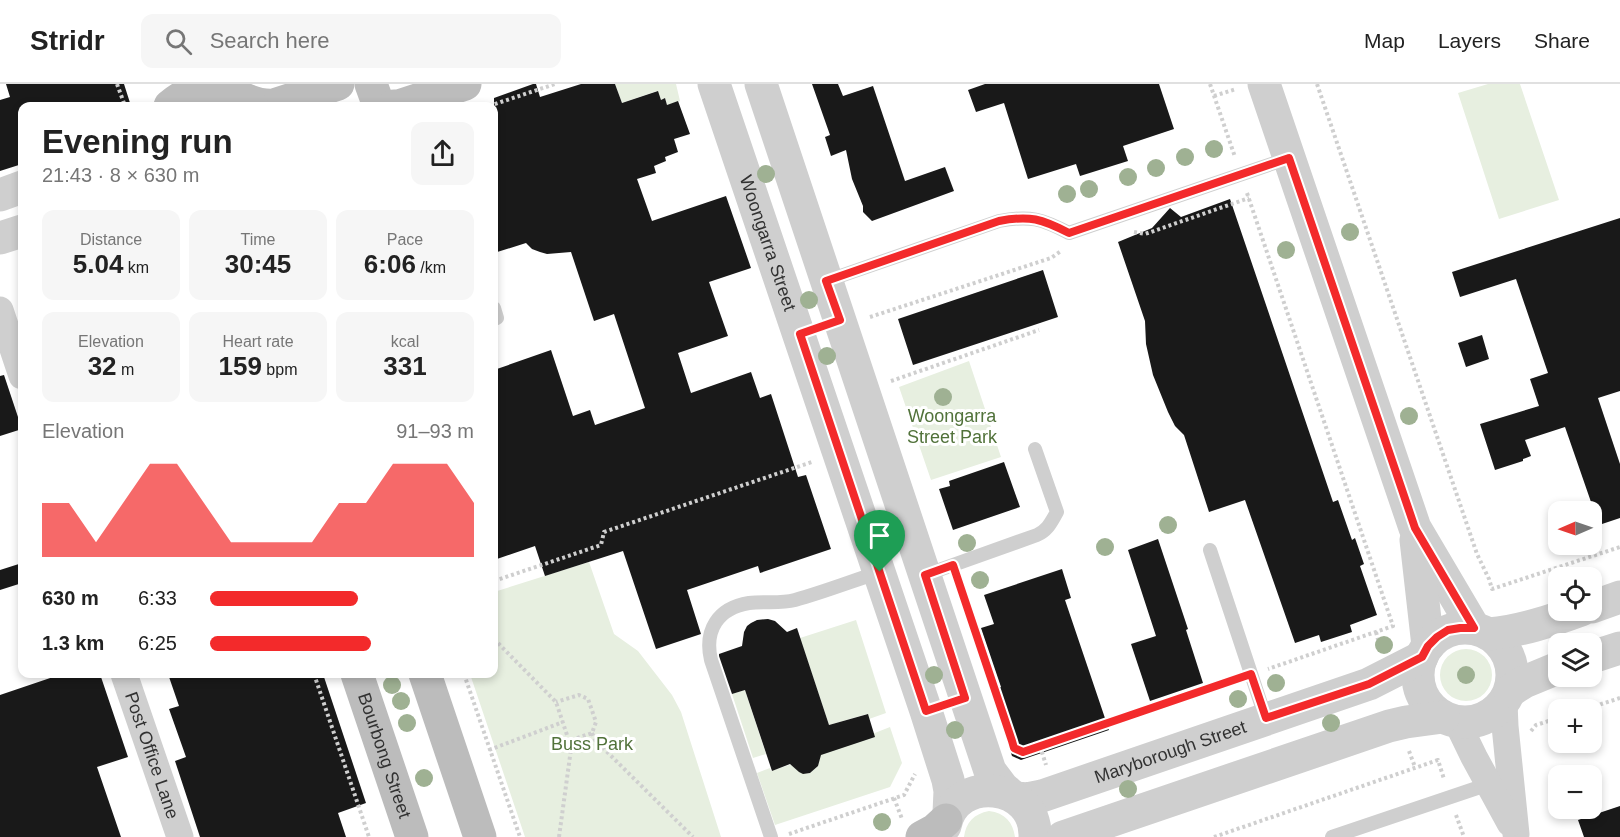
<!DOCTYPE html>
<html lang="en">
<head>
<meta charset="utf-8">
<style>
  body { margin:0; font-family:Helvetica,sans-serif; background:#f6f6f6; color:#222; height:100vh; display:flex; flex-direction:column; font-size:22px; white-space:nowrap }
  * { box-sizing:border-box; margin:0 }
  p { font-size:20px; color:#767676 }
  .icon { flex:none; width:33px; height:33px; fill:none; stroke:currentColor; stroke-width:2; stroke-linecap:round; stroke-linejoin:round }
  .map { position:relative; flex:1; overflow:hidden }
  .drawer { position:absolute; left:18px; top:18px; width:480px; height:576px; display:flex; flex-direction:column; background:#fff; border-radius:12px; box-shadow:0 3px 9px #0003 }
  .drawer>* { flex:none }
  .needle { width:39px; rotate:268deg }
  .controls { position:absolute; left:1548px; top:417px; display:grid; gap:12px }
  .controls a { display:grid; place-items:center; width:54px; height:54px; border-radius:12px; background:#fff; box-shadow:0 3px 9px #0003; font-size:30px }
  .pin { position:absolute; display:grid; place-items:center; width:51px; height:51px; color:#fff; margin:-62px -26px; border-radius:50% 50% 50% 0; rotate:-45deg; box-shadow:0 0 6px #0007 }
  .pin .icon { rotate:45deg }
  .round { display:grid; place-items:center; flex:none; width:63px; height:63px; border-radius:12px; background:#f6f6f6 }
  .summary { display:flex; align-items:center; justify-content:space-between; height:102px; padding:0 24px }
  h1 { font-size:33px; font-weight:800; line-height:45px }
  .stats { display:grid; grid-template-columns:repeat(3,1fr); gap:9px; height:102px; padding:6px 24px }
  .stats div { display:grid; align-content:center; border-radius:12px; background:#f6f6f6; text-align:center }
  .stats b { font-size:26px; font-weight:800 }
  .stats small { font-size:16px; font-weight:400 }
  .stats p { font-size:16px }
  .chart { height:168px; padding:12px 24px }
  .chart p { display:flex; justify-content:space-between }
  .chart svg { width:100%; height:108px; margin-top:6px; fill:#f32a2b; opacity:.7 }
  ul { padding:0 24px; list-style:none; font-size:20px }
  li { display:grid; grid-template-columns:96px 72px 1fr; align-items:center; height:45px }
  li i { height:15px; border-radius:8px; background:#f32a2b }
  header { display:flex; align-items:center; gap:36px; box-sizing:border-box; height:84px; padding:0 30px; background:#fff; border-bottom:2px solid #e0e0e0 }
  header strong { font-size:28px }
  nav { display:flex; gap:33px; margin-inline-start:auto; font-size:21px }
  .search { width:420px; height:54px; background:#f6f6f6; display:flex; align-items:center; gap:15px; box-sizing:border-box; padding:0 21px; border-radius:12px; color:#767676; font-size:22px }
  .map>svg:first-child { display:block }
  .green { fill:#e7efe0 }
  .building { fill:#191919 }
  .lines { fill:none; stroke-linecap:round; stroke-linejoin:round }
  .path { stroke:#cfcfcf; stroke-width:4; stroke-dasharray:3 3; stroke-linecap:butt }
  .service { stroke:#cfcfcf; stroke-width:14 }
  .minor { stroke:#cfcfcf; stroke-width:27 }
  .tertiary { stroke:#cfcfcf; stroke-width:33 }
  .secondary { stroke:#bcbcbc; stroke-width:33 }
  .tree { fill:#9fb193 }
  .route-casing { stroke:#fff; stroke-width:12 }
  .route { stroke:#f32a2b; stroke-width:8 }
  .labels { text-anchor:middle; stroke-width:6; stroke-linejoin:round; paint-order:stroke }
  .street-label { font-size:18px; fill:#323232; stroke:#fff }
  .park-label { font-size:18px; fill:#51723a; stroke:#fff }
</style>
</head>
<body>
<header>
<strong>Stridr</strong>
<div class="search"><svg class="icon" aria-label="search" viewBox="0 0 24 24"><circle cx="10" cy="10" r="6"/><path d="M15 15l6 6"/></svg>Search here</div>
<nav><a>Map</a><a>Layers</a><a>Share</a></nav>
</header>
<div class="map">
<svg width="1620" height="753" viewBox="0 0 1620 753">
  <rect width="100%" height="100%" fill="#fff"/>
  <!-- green -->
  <path class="green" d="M615,0H676L680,17L667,21L665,14L661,16L657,7L622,19Z
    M1488,0H1520L1559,116L1499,135L1458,9Z
    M969,277L1001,373L931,396L899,303Z
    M589,478L614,550L638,567L672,611L681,628L721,753H525L470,590H494V508Z
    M856,536L886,629L869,635L867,630L829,641L800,554Z
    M1440 591a26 26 0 1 1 52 0a26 26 0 1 1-52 0Z
    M745,606L766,670L753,674L732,610Z
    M890,643L902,679L890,703L775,741L757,689L770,684L771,687L792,680C797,687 801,690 810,689L818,682L819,671Z
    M989,727C1005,729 1013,738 1015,753H964C966,738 974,730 989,727Z"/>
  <!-- building -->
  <path class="building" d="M6,0H124L131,22H22V80L0,87V16L10,13Z
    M533,0H536L540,13L581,0H615L622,19L658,7L661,16L665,14L667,21L678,17L690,50L674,55L678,68L665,73L666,77L654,82L656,89L637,95L652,137L726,112L751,184L709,198L728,252L678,269L691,309L751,288L760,314L771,310L798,393L806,391L831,465L760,489L758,482L687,506L701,550L656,565L623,467L545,492L535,462L494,476V286L551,266L573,332L590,326L595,341L645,324L614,230L594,237L571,168L547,170L540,168L532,165L526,159L494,169V14Z
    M812,0H838L843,12L873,2L905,97L945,83L954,107L872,137L863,128V122L852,95L846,66L831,72L825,53L830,51Z
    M985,0H1159L1174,45L1123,62L1128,77L1080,92L1076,80L1028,95L1004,19L976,28L968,6Z
    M1230,115L1333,418L1338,416L1352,456L1355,454L1364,480L1360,482L1377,531L1350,541L1352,548L1321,558L1319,551L1295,559L1245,416L1209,428L1184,351L1175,342L1168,328L1153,291L1146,260L1145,237L1118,158L1152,144L1170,124L1181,133Z
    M1620,134V307L1598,314L1620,380V434L1599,441L1565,343L1525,356L1531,372L1523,375V377L1495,386L1480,340L1539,322L1530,295L1548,289L1516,195L1460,213L1452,188Z
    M1043,186L1058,233L913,281L898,235Z
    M1482,251L1489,275L1466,283L1458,259Z
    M4,291L22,345L0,352V292Z
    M1004,378L1020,423L953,446L939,405L950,402L949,397Z
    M1158,455L1188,545L1186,546L1203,599L1150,617L1131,560L1156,552L1128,466Z
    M22,479V499L0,506V486Z
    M1062,485L1071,514L1065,516L1109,646L1021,676L1012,672L990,607L1001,603L981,544L994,540L984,511Z
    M768,535L775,537L787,548L797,544L829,641L868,630L875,653L821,671L818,682L810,689L803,690L799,688L790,680L772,687L745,606L732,610L719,572V570L742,562L744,548L747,542L751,539L757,536Z
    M62,590H100L128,673L97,683L121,753H0V611Z
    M168,590H323L366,719L338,729L346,753H200L175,677L186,673L169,625L179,622Z
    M1620,722V753H1584L1578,736Z"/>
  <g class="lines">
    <!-- path -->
    <path class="path" d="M117,0L125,22
      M1210,0L1235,73
      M1317,0L1477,470L1489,495L1492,505L1620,463
      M1214,12L1236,5
      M489,22L555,0
      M1247,109L1393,542L1268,585
      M1134,148L1145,150L1249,114
      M870,233L1051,174L1061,167
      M891,297L1039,246
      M494,497L601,461L604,448L812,378
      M1376,548L1380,563
      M494,555L556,618L569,657L592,649L596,638L588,615L579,611L556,618
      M314,590L369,753
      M464,590L520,753
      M1583,626L1620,614
      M1531,647L1536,641L1558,634
      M592,649L595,656L693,753
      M1014,662L1023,668L1233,597
      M1040,662L1046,681
      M489,666L563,638
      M1409,667L1415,683
      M894,714L902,735
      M1456,731L1464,753
      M789,750L904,711L915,690
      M559,753L571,665L569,657
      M1214,753L1438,676L1444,695"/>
    <!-- service -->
    <path class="service" d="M826,197L999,137C1030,131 1042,135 1069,149L1289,74
      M494,224L497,234
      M1210,466L1266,635
      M925,491L1037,451C1048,446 1051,438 1057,428L1035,365
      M771,753L711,576C704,546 718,524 749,519C765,517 780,520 795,516C824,508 852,497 880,488
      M1332,753L1489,700"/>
    <!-- minor -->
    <g class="minor">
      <path d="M0,226L22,292"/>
      <path id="s1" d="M124,590L180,753"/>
      <path d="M1504,619L1505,642L1516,750"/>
      <path d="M1457,638L1474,673L1510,739"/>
    </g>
    <!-- tertiary -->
    <g class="tertiary">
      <path id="s2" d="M714,0L926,627L948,696L950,707L949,729"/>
      <path d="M761,0L990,687L1002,703L1011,711"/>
      <path d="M1264,0L1415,444L1474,544"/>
      <path d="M0,111L22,103"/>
      <path d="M0,154L22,147"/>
      <path d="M1416,456L1428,562"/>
      <path d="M1592,523L1620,513"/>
      <circle cx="1465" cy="591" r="47"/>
      <path d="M1489,550C1521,547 1551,537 1581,526"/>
      <path d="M1592,573L1620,564"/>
      <path d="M1510,607L1524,598L1558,584"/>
      <path id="s3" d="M1016,714L1027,715L1042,712L1369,600L1422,573"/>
      <path d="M945,742C955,689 1037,698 1035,753"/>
      <path d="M1063,753L1389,642L1406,638L1443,633"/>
    </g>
    <!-- secondary -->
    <g class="secondary">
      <path d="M371,0L379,22"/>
      <path d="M242,14C253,19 262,22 274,21L338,0"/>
      <path d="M170,22C195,0 226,0 252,22"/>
      <path d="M394,22H399L465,0"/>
      <path id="s4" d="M357,590L412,753"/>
      <path d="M425,590L480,753"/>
      <path d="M922,753L935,746L946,736"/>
    </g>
  </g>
  <!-- trees -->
  <g class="tree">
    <circle cx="1214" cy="65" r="9"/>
    <circle cx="1185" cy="73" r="9"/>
    <circle cx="1156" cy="84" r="9"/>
    <circle cx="766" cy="90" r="9"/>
    <circle cx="1128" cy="93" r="9"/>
    <circle cx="1089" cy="105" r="9"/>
    <circle cx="1067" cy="110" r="9"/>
    <circle cx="1350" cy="148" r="9"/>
    <circle cx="1286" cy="166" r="9"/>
    <circle cx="809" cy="216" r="9"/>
    <circle cx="827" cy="272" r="9"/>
    <circle cx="943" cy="313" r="9"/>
    <circle cx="1409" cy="332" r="9"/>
    <circle cx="1168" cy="441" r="9"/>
    <circle cx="887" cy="442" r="9"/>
    <circle cx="967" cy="459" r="9"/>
    <circle cx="1105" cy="463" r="9"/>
    <circle cx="980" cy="496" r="9"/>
    <circle cx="1384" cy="561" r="9"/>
    <circle cx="934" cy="591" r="9"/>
    <circle cx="1466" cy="591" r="9"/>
    <circle cx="1276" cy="599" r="9"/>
    <circle cx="392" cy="601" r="9"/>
    <circle cx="1238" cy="615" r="9"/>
    <circle cx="401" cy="617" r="9"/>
    <circle cx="407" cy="639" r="9"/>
    <circle cx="1331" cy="639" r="9"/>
    <circle cx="955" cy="646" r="9"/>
    <circle cx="424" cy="694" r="9"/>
    <circle cx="1128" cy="705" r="9"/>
    <circle cx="882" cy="738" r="9"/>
  </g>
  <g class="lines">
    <!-- route casing -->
    <g class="route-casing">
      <path id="route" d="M1289,74L1415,444L1474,544H1460L1448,546L1437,553L1428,562L1422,573L1369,600L1266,634L1251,590L1023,668L1014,664L1012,657L953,481L925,491L965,614L926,627L800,250L840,236L826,197L999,137C1030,131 1042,135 1069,149Z"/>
    </g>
    <!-- route -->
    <use href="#route" class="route"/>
  </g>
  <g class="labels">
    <!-- street labels -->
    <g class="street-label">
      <text dy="6" stroke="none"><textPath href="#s2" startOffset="168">Woongarra Street</textPath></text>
      <text dy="6" stroke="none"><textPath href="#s3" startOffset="162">Maryborough Street</textPath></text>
      <text dy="6" stroke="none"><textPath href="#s1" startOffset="86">Post Office Lane</textPath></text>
      <text dy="6" stroke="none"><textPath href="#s4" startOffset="86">Bourbong Street</textPath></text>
    </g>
    <!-- park labels -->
    <g class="park-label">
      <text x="952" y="338">Woongarra<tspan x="952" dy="21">Street Park</tspan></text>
      <text x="592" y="666">Buss Park</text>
    </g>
  </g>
</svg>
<div class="controls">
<a><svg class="needle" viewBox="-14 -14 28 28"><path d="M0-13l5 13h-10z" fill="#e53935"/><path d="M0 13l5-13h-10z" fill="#767676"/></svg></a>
<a><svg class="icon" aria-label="locate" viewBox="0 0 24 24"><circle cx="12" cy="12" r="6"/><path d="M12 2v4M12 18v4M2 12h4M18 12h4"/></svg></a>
<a><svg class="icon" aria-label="layers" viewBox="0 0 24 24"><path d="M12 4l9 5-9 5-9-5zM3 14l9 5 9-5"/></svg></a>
<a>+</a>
<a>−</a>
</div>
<div class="pin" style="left:880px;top:488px;background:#1e9e55"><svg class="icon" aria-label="arrive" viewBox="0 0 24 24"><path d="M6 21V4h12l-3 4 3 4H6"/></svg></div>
<section class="drawer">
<div class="summary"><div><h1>Evening run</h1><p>21:43 · 8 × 630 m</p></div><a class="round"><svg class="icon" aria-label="share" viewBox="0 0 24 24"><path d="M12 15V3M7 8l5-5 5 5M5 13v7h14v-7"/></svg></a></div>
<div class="stats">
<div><p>Distance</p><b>5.04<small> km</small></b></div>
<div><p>Time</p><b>30:45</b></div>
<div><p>Pace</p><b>6:06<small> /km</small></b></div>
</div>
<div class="stats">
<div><p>Elevation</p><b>32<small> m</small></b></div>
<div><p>Heart rate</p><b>159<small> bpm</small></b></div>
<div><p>kcal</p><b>331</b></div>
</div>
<div class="chart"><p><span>Elevation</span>91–93 m</p>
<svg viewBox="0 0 160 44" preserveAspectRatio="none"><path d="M0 44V22L10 22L20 38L30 22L40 6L50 6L60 22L70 38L80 38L90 38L100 38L110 22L120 22L130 6L140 6L150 6L160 22V44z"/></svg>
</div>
<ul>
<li><b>630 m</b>6:33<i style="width:56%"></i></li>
<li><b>1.3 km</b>6:25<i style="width:61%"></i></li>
</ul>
</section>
</div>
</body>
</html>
